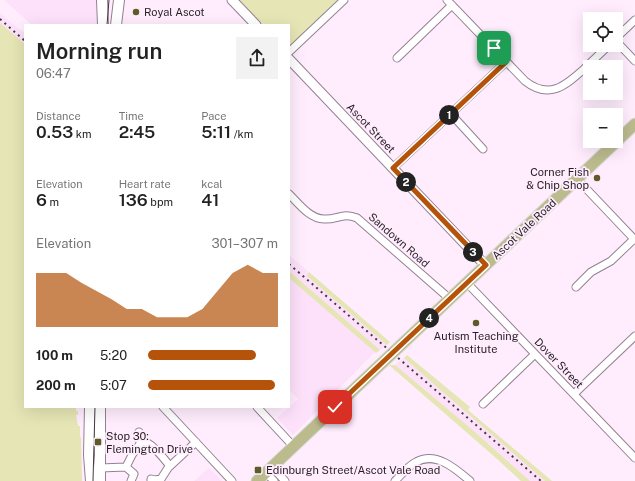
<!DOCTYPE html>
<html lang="en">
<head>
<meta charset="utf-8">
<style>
  body { margin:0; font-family:"Public Sans",sans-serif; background:#f2f2f2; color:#222; height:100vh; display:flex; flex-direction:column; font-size:15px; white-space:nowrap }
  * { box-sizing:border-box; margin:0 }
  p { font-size:13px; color:#767676 }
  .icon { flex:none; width:22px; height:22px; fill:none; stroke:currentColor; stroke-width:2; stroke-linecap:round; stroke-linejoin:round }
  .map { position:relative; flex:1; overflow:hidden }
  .drawer { position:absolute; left:24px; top:24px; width:266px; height:384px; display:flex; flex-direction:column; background:#fff; border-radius:0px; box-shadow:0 4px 16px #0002 }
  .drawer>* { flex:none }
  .tools { position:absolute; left:583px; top:12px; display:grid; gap:8px }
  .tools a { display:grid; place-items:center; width:40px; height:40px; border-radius:0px; background:#fff; box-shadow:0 4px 16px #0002; font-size:20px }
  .pin { position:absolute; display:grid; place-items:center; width:34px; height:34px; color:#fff; margin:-17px; border-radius:8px; box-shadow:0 2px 6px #0006 }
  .km { position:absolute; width:20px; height:20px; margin:-10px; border-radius:50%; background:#222; color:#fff; font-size:11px; line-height:20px; text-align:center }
  .round { display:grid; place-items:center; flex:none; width:42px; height:42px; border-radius:0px; background:#f2f2f2 }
  .overview { display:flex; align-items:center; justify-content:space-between; height:68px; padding:0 12px }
  h1 { font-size:22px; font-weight:600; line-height:30px }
  .stats { display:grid; grid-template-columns:repeat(3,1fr); gap:6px; height:68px; padding:4px 12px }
  .stats div { display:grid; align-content:center }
  .stats b { font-size:17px; font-weight:600 }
  .stats small { font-size:11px; font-weight:400 }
  .stats p { font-size:11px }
  .chart { height:112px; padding:8px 12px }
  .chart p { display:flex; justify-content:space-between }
  .chart svg { width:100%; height:72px; margin-top:4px; fill:#b45309; opacity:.7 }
  ul { padding:0 12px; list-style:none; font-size:13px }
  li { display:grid; grid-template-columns:64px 48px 1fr; align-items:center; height:30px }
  li i { height:10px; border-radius:5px; background:#b45309 }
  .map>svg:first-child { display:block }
  .built { fill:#fde0fa }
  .green { fill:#e5e5b5 }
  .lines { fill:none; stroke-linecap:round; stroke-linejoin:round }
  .minor-casing { stroke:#958093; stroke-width:9 }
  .tertiary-casing { stroke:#958093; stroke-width:11 }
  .secondary-casing { stroke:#958093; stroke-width:12 }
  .primary-casing { stroke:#dcdbdc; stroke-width:13 }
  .minor { stroke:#fff; stroke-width:7 }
  .tertiary { stroke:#fff; stroke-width:9 }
  .secondary { stroke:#fff; stroke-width:10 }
  .primary { stroke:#bcbb8e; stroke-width:11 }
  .tram { stroke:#423941; stroke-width:1 }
  .rail { stroke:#423941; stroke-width:2; stroke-dasharray:2 4; stroke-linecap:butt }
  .route-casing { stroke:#fff; stroke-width:8 }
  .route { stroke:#b45309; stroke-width:5 }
  .poi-dot { fill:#5d5c29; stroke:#ffedfd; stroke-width:1.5 }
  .labels { text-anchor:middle; stroke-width:3.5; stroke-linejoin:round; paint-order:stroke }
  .poi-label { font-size:11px; fill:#261e25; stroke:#ffedfd; text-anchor:start }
  .street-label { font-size:11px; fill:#261e25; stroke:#ffedfd }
</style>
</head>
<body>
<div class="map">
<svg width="635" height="481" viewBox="0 0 635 481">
  <rect width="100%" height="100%" fill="#ffedfd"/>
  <!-- built -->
  <path class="built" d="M4,0H98L97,25H32Z
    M0,13L20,30H21L25,33V44L0,23Z
    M289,255L309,272L308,276L387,345L380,350L289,271Z
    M289,278L375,352L293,435L277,418L298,399L289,389Z
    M404,358L458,405L545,481H530L468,426L395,365Z
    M209,468L222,481H194Z"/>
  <!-- green -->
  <path class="green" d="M236,0H340L289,47V25H260Z
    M0,23L25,44V407H76V411H78V415H76L78,426H80V437H81L82,481H0Z
    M289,271L380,350L376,353L289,278Z
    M309,272L390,342L387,345L307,276Z
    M407,355L470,407L468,410L552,481H545L404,358Z
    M389,365H395L468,426L530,481H521L496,458Z"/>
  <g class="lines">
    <!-- minor casing -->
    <g class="minor-casing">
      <path id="minor" d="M447,0L525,81C549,100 565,86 584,69C592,61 601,53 609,45
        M616,38L635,20
        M616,41L635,61
        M289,52L344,0
        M397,58L452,5
        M451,114L483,149
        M393,168L506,62
        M577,179L635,240
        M289,194C298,203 310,219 324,219C337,220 343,212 357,218L450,299
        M467,283L635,458
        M576,287L591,272L611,261L634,239
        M574,394L635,336
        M483,404L535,354
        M163,407L232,481
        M257,407L294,447
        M139,432L140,443
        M126,467L132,455L142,441C153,443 163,458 170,466
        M272,467L285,481
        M100,468L126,467L134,474L131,481
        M266,473L274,481
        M151,481V479L155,480L161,479L168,468L196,442
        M395,481C401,475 408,466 416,462C436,451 456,469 470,481"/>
    </g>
    <!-- tertiary casing -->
    <g class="tertiary-casing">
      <path id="tertiary" d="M232,0L256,25
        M289,59L485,265"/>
    </g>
    <!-- secondary casing -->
    <g class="secondary-casing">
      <path id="secondary" d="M102,0L103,25
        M116,25L119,0
        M90,407L89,455L91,481
        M100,481V407"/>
    </g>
    <!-- primary casing -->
    <g class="primary-casing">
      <path id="primary" d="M257,481L635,124"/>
    </g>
    <!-- minor -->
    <use href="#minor" class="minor"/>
    <!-- tertiary -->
    <use href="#tertiary" class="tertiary"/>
    <!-- secondary -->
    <use href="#secondary" class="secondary"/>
    <!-- primary -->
    <use href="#primary" class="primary"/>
    <!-- tram -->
    <path class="tram" d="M107,25L109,0
      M93,481L95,407"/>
    <!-- rail -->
    <path class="rail" d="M0,19L25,41
      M289,264L541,481"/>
  </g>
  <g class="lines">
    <!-- route casing -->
    <g class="route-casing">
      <path id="route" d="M335,407L486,265L393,168L506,62L494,48"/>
    </g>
    <!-- route -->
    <use href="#route" class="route"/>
  </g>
  <!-- markers -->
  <g class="poi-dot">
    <circle cx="136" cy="12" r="4"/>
    <circle cx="597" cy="178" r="4"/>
    <circle cx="476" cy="323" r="4"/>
    <rect x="94" y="438" width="8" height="8" rx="2"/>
    <rect x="254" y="466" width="8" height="8" rx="2"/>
  </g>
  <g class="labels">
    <!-- poi labels -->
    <g class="poi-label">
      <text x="144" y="16">Royal Ascot</text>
      <text x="589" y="176" text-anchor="end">Corner Fish<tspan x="589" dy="13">&amp; Chip Shop</tspan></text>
      <text x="476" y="340" text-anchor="middle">Autism Teaching<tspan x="476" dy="13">Institute</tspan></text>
      <text x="106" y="440">Stop 30:<tspan x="106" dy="13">Flemington Drive</tspan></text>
      <text x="266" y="474">Edinburgh Street/Ascot Vale Road</text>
    </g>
    <!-- street labels -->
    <g class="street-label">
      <text transform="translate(371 128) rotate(46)" y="4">Ascot Street</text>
      <text transform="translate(524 229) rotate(-43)" y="4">Ascot Vale Road</text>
      <text transform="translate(399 240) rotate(41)" y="4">Sandown Road</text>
      <text transform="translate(559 363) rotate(46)" y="4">Dover Street</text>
    </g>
  </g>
</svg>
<div class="tools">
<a><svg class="icon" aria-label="locate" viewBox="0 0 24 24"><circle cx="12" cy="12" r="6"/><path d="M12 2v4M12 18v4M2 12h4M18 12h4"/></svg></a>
<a>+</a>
<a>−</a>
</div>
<div class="pin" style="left:494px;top:48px;background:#1e9e55"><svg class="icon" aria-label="arrive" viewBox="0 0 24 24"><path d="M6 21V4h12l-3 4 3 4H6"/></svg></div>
<div class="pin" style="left:335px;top:407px;background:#d93025"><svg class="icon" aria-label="check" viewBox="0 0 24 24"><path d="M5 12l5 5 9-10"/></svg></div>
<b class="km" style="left:449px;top:115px">1</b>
<b class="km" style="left:406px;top:182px">2</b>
<b class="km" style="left:473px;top:252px">3</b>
<b class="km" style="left:429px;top:318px">4</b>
<section class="drawer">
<div class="overview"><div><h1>Morning run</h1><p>06:47</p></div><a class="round"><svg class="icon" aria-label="share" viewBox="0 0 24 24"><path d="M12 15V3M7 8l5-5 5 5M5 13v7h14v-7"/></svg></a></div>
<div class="stats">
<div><p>Distance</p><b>0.53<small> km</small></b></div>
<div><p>Time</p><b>2:45</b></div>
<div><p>Pace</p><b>5:11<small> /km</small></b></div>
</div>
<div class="stats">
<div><p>Elevation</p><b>6<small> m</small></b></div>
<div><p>Heart rate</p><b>136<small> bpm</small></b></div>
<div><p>kcal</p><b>41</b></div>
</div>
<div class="chart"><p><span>Elevation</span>301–307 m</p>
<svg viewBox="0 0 160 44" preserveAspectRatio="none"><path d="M0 44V11L10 11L20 11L30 17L40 22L50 27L60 33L70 33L80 38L90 38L100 38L110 33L120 22L130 11L140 6L150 11L160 11V44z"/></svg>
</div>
<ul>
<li><b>100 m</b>5:20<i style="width:83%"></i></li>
<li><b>200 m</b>5:07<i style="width:98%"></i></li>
</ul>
</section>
</div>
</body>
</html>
